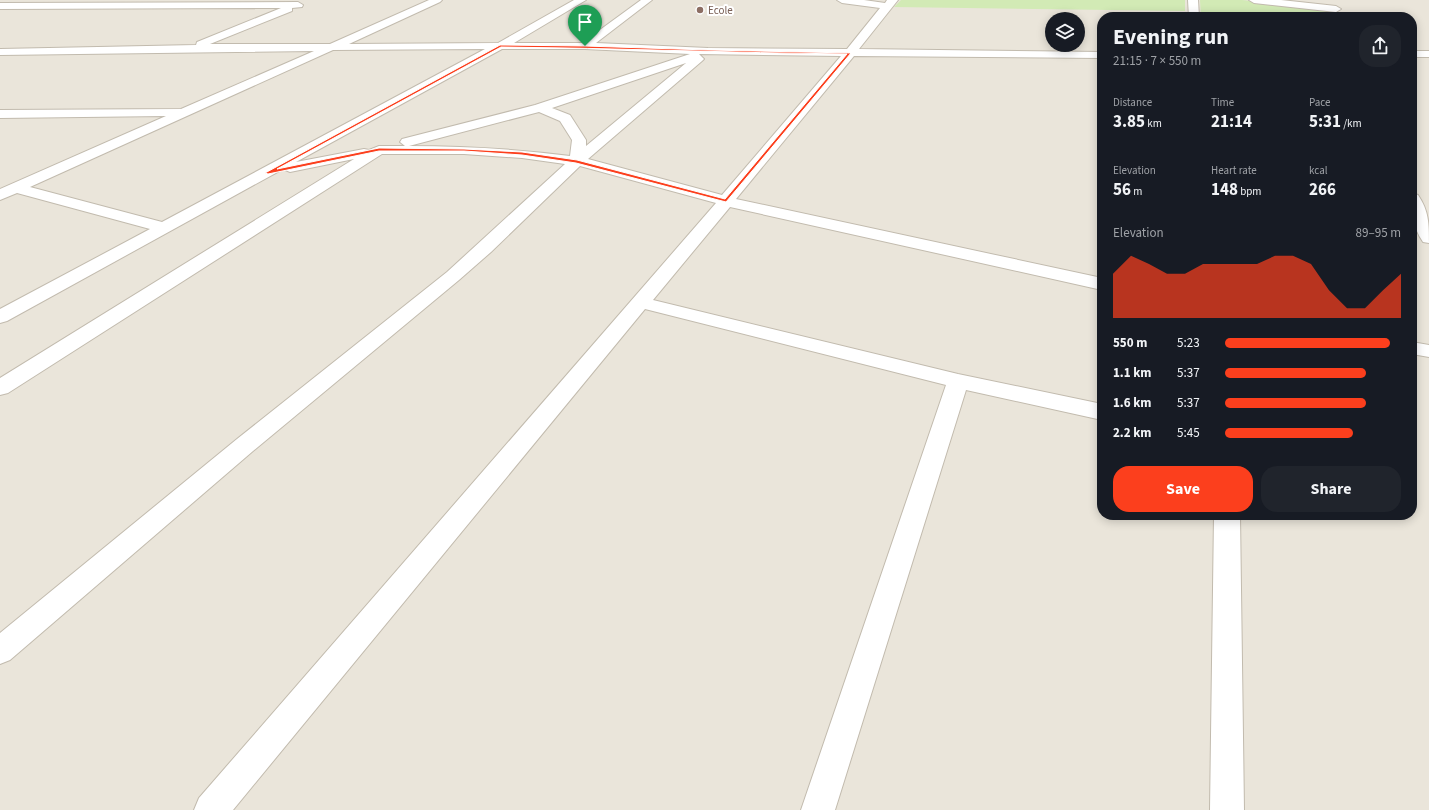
<!DOCTYPE html>
<html lang="en">
<head>
<meta charset="utf-8">
<style>
  body { margin:0; font-family:"Source Sans 3",sans-serif; background:#20242c; color:#f1f3f6; height:100vh; display:flex; flex-direction:column; font-size:15px; white-space:nowrap }
  * { box-sizing:border-box; margin:0 }
  p { font-size:13px; color:#9ea1a6 }
  .icon { flex:none; width:22px; height:22px; fill:none; stroke:currentColor; stroke-width:2; stroke-linecap:round; stroke-linejoin:round }
  .map { position:relative; flex:1; overflow:hidden }
  .side { position:absolute; left:1097px; top:12px; width:320px; height:508px; display:flex; flex-direction:column; background:#171b24; border-radius:16px; box-shadow:0 2px 10px #0003 }
  .side>* { flex:none }
  .buttons { position:absolute; left:1045px; top:12px; display:grid; gap:8px }
  .buttons a { display:grid; place-items:center; width:40px; height:40px; border-radius:50%; background:#171b24; box-shadow:0 2px 10px #0003; font-size:20px }
  .pin { position:absolute; display:grid; place-items:center; width:34px; height:34px; color:#fff; margin:-41px -17px; border-radius:50% 50% 50% 0; rotate:-45deg; box-shadow:0 0 4px #0007 }
  .pin .icon { rotate:45deg }
  .round { display:grid; place-items:center; flex:none; width:42px; height:42px; border-radius:16px; background:#20242c }
  .head { display:flex; align-items:center; justify-content:space-between; height:68px; padding:0 16px }
  h1 { font-size:22px; font-weight:700; line-height:30px }
  .stats { display:grid; grid-template-columns:repeat(3,1fr); gap:6px; height:68px; padding:4px 16px }
  .stats div { display:grid; align-content:center }
  .stats b { font-size:17px; font-weight:700 }
  .stats small { font-size:11px; font-weight:400 }
  .stats p { font-size:11px }
  .chart { height:112px; padding:8px 16px }
  .chart p { display:flex; justify-content:space-between }
  .chart svg { width:100%; height:72px; margin-top:4px; fill:#fc3f1d; opacity:.7 }
  .cta { display:flex; gap:8px; margin-top:auto; padding:8px 16px }
  .cta a { flex:1; height:46px; border-radius:16px; background:#fc3f1d; color:#fff; font-size:16px; font-weight:700; line-height:46px; text-align:center }
  .cta a+a { background:#20242c; color:#f1f3f6 }
  ul { padding:0 16px; list-style:none; font-size:13px }
  li { display:grid; grid-template-columns:64px 48px 1fr; align-items:center; height:30px }
  li i { height:10px; border-radius:5px; background:#fc3f1d }
  .map>svg:first-child { display:block }
  .residential { fill:#eae5da; fill-rule:evenodd }
  .green { fill:#d2eab5 }
  .lines { fill:none; stroke-linecap:round; stroke-linejoin:round }
  .street-casing { stroke:#c2bbae; stroke-width:2 }
  .street { fill:#fff; fill-rule:evenodd }
  .route { fill:#fc3f1d; stroke:#fff; fill-rule:evenodd }
  .education-dot { fill:#8d6e63; stroke:#fff; stroke-width:1.5 }
  .labels { text-anchor:middle; stroke-width:4; stroke-linejoin:round; paint-order:stroke }
  .far-education-label { font-size:11px; fill:#785e54; stroke:#fff; text-anchor:start }
</style>
</head>
<body>
<div class="map">
<svg width="1429" height="810" viewBox="0 0 1429 810">
  <rect width="100%" height="100%" fill="#f6f3ec"/>
  <!-- residential -->
  <path class="residential" d="M0,0H1429V810H0ZM1102,17H1412V515H1102ZM1052,19H1078V45H1052Z"/>
  <!-- green -->
  <path class="green" d="M901,0H1185V11L894,7Z
    M1200,0H1242L1330,10L1332,17H1201Z"/>
  <g class="lines">
    <!-- street casing -->
    <g class="street-casing">
      <path id="street" d="M429,0H442L440,2L349,44L498,43L574,0H586L514,43H582L641,0H652L596,43L708,48L847,49L880,8L842,3L837,0H864L885,3L887,0H898L859,49L1102,52V58L854,56L736,199L1102,278V290L730,207L653,300L958,374L1102,404V420L966,390L835,810H801L946,385L645,309L233,810H194L199,798L716,203L580,166L491,252L459,280L253,451L10,660L0,664V633L237,439L447,272L565,164L522,158L464,154H382L8,393L0,395V378L354,159L290,172L283,169L7,321L0,323V309L150,229L17,193L0,200V189L166,116L0,118V110L181,109L314,51L0,55V49L196,45L197,42L281,8L0,9V3L298,2L303,5L302,7L292,8V11L210,44H330ZM485,49L162,222L30,187L333,50ZM502,49H585L690,54L535,105L402,139L400,142L405,146H379L369,150L364,149L296,162ZM699,54L841,56L722,195L588,159L702,61L704,59ZM686,63L586,146V140L570,115L552,108ZM539,112L560,121L572,140L570,156C516,149 463,146 409,146Z
        M1188,0H1198L1199,17H1189Z
        M1249,0H1281L1336,6L1341,9L1336,12L1254,3Z
        M1412,51H1429V57H1412Z
        M1412,193L1418,195C1429,211 1429,224 1429,243L1423,242C1412,226 1412,211 1412,193Z
        M1412,342L1429,345V357L1412,354Z
        M1214,515H1240L1244,810H1210Z"/>
    </g>
    <!-- street -->
    <use href="#street" class="street"/>
  </g>
  <!-- route -->
  <path class="route" d="M500,45L585,46L708,50L851,53L726,202L576,163L522,155L464,151H379L268,174L265,173ZM501,47C616,48 732,53 847,54L725,199L577,160L522,152L464,149L379,148L277,169Z"/>
  <!-- markers -->
  <circle class="education-dot" cx="700" cy="10" r="4"/>
  <g class="labels">
    <!-- far-education labels -->
    <g class="far-education-label">
      <text x="708" y="14">Ecole</text>
    </g>
  </g>
</svg>
<div class="buttons">
<a><svg class="icon" aria-label="layers" viewBox="0 0 24 24"><path d="M12 4l9 5-9 5-9-5zM3 14l9 5 9-5"/></svg></a>
</div>
<div class="pin" style="left:585px;top:46px;background:#1e9e55"><svg class="icon" aria-label="arrive" viewBox="0 0 24 24"><path d="M6 21V4h12l-3 4 3 4H6"/></svg></div>
<section class="side">
<div class="head"><div><h1>Evening run</h1><p>21:15 · 7 × 550 m</p></div><a class="round"><svg class="icon" aria-label="share" viewBox="0 0 24 24"><path d="M12 15V3M7 8l5-5 5 5M5 13v7h14v-7"/></svg></a></div>
<div class="stats">
<div><p>Distance</p><b>3.85<small> km</small></b></div>
<div><p>Time</p><b>21:14</b></div>
<div><p>Pace</p><b>5:31<small> /km</small></b></div>
</div>
<div class="stats">
<div><p>Elevation</p><b>56<small> m</small></b></div>
<div><p>Heart rate</p><b>148<small> bpm</small></b></div>
<div><p>kcal</p><b>266</b></div>
</div>
<div class="chart"><p><span>Elevation</span>89–95 m</p>
<svg viewBox="0 0 160 44" preserveAspectRatio="none"><path d="M0 44V17L10 6L20 11L30 17L40 17L50 11L60 11L70 11L80 11L90 6L100 6L110 11L120 27L130 38L140 38L150 27L160 17V44z"/></svg>
</div>
<ul>
<li><b>550 m</b>5:23<i style="width:94%"></i></li>
<li><b>1.1 km</b>5:37<i style="width:80%"></i></li>
<li><b>1.6 km</b>5:37<i style="width:80%"></i></li>
<li><b>2.2 km</b>5:45<i style="width:73%"></i></li>
</ul>
<div class="cta"><a>Save</a><a>Share</a></div>
</section>
</div>
</body>
</html>
